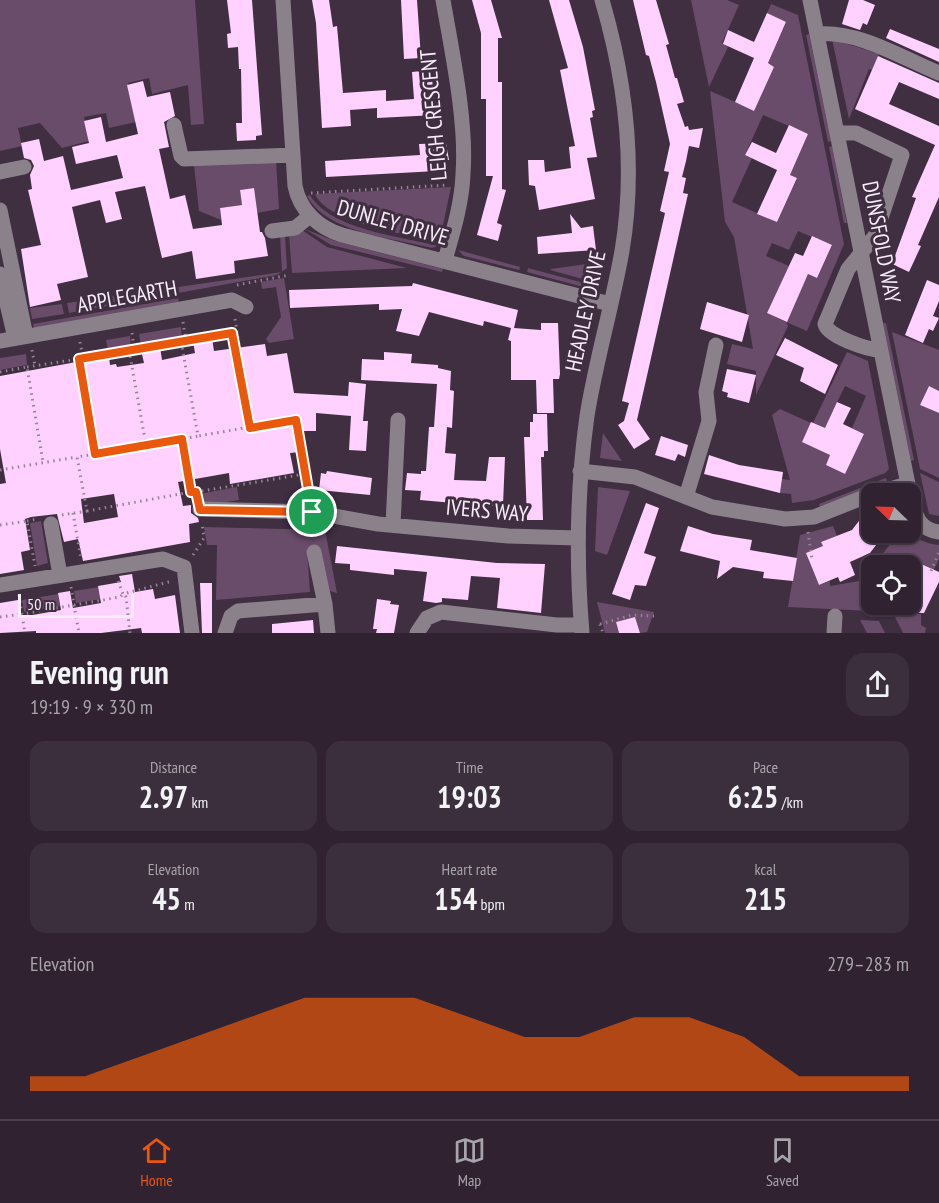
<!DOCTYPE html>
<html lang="en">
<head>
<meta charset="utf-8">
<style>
  body { margin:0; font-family:"PT Sans Narrow",sans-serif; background:#3c2f3d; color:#f1f3f6; height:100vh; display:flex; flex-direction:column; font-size:22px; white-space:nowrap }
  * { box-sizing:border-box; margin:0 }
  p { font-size:20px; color:#a8a4ab }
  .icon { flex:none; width:33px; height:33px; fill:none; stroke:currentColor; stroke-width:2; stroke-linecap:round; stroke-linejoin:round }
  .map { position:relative; height:633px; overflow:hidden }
  .drawer { display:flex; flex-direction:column; background:#302231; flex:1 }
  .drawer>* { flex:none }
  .needle { width:39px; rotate:293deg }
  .tools { position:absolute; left:861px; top:483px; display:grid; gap:12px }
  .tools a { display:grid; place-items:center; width:60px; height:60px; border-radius:12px; background:#302231; box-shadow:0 2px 4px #0004,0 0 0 2px #4b3f4d; font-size:30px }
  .scale { position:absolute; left:18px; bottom:15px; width:116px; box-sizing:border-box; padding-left:6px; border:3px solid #f8ecf8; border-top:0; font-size:16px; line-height:21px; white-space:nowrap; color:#f8ecf8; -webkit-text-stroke:4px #402e41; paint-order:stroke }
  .pin { position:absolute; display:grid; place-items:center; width:51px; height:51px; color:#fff; margin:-26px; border:3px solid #fff; border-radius:50%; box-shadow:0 2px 6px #0007 }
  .round { display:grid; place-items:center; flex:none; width:63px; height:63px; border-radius:18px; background:#3c2f3d }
  .summary { display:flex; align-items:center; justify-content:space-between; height:102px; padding:0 30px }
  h1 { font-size:33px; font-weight:700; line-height:45px }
  .metrics { display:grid; grid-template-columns:repeat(3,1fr); gap:9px; height:102px; padding:6px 30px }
  .metrics div { display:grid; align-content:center; border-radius:15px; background:#3c2f3d; text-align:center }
  .metrics b { font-size:30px; font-weight:700 }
  .metrics small { font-size:16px; font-weight:400 }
  .metrics p { font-size:16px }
  .chart { height:168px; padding:12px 30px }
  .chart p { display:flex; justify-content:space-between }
  .chart svg { width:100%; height:108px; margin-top:6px; fill:#ea580c; opacity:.7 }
  .dock { display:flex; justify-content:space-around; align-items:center; height:84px; border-top:2px solid #4b3f4d; background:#302231; font-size:16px; color:#a8a4ab }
  .dock a { display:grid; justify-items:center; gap:3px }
  .dock .selected { color:#ea580c }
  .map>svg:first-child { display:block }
  .green { fill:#694b6a; fill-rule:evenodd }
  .building { fill:#fed1ff; fill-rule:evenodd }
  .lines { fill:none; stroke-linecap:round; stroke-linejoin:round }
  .path { stroke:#948494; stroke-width:3; stroke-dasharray:1.5 4.5; stroke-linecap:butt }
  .minor { stroke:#8b818b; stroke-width:15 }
  .route-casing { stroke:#fff; stroke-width:12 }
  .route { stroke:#ea580c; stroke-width:8 }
  .labels { text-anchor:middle; stroke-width:6; stroke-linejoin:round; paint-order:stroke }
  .street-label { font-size:22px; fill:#f8ecf8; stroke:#402e41 }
</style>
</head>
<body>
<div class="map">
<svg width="939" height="633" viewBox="0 0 939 633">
  <rect width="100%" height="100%" fill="#402e41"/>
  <!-- green -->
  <path class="green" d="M0,0H195L204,124L191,125L188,85L152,94L149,78L128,83L136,122L109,128L106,113L84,117L89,141L62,148L40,123L18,128L22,146L0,151Z
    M691,0H727L739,5L722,43L728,47L709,87Z
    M771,4L798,15L844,244L807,331L786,322L788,326L756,395V371L727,364L732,344L753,349L734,237L725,222L710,91L754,110L774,67L768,63L786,23L767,13ZM763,115L808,134L790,175L797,179L777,222L732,202L752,158L745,155ZM798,231L832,246L817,278L808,274L786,322L767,313L789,266L766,256L772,243L789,250Z
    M809,34L831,141L828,142L806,35Z
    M832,39L879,54L872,70L869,69L849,119Z
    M832,146L847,223H844L829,147Z
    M276,161L279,209L257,213L253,188L240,190L242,205L220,208L221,220L199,211L194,165Z
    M451,187L441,235L434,240C406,235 326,222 315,194Z
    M310,195C331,230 400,236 438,246L432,248C393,238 327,233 307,196Z
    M305,229L335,241L443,269L442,272L331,245Z
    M302,230L327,247L407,268L292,273L289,235Z
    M280,235H285L287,268L277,275L69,313L67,303L282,272Z
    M458,250L520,267L519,270L464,256Z
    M601,262L597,283L550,270L551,269Z
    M528,268L595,286L596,288H587L527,272Z
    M284,278L294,339L269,343L266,339L281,317L276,287L262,289L261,282Z
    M178,298L179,303L34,328L33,324Z
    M62,304L64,314L32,319L30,308Z
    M883,323H886L914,460L911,461Z
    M181,327L182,338L141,345L139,334Z
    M892,332L939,350V391L929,386L920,405L939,413V478L920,469Z
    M130,336L131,347L108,351L106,340Z
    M847,352L868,361L889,469L885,473L814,500L792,503L791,494L780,493L782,479L790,480L772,415L780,409L811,423L802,442L833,449L826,465L845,474L864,434L852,428L866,396L845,386L829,419L830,431L813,423Z
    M26,354L27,365L0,370V358Z
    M603,433L622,461L600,458Z
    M920,473L939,482V516L929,514Z
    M886,478L887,482L820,507L819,504Z
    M237,487L239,500L201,506L199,494Z
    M598,487L630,491L607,555L595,551Z
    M41,521L48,563L37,566L30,523Z
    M833,526L837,536L821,542L823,546L809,561L819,585L830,581V586L865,580L871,567L872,604L886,605L884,612L921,614V625L926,628L925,633H903L895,617H871L870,611L788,607L800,535Z
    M204,527L325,530L337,593L330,591L320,547L307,548L310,592L216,600L217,545H207Z
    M899,533C912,533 922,544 939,545V559L933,572L930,568L898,553L892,565L873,566Z
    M99,587L101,599L76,603L74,591Z
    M58,594L60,606L24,612L22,600Z
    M597,602L654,612L647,632L640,633L635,617L616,622L619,633H605Z
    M860,620L879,621L885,633H867Z"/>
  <!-- building -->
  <path class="building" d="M227,0H252L262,135L256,136V140L237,141L236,123H242L241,69H239L238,47L228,48L227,34L231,33Z
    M312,0H329L333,27L337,26L343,93L386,90V101L414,99L412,72L431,70L436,115L377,118V108L350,110L351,126L322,128L316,23Z
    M401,0H417L421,58L404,59Z
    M472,0H491L502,38H498V82H502V189L506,190L497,223L502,225L498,241L477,235L493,176H486V99H481V33Z
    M549,0H569L583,47L595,110L592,111L593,117L590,118L597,157L587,158L595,199L539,210L535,186L529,185L528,160H544L545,172L571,168L569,147L575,146L560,70L568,68Z
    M633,0H656L669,44L666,45L675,78H677L684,102L677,104L685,127L688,126L689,130L703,128L699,148L689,146L686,161L682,177L686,178L683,193L688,194L637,420L650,439L634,449L618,425L624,421L629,403L622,401L665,213L660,211L669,172L664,171L670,144L656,82L649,56L646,55Z
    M849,0H863L875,5L867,25L863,23L860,30L842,24Z
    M767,13L786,22L768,63L774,67L754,111L735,102L754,58L723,44L728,30L754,42Z
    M890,29L939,49V62L886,38Z
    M878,56L939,83V99L899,82L889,104L939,126V197L918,245L921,246L909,272L892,264L916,198L912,197L935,145L855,109Z
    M143,81L147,97L170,92L175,116L164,122L169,147L159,149L170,199L185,195L193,229L222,225L220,208L242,205L240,190L254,188L260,232H262L265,238L268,256L234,261L235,273L196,279L192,251L162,258L145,186L115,192L122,219L106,223L100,200L72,207L88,277L57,284L61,300L30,307L21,249L41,245L28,190L32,189L30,175L34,166L31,160L24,158L21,143L39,139L44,161L63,156L71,190L123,178L117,155L76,164L72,147L89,143L84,121L101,117L106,142L138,134L127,85Z
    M789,125L808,134L790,175L797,178L777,222L757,214L777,170L745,155L752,142L776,153Z
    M446,143L449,160H437V171L326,177L325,161L420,155L419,144Z
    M570,214L581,228L593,226L596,250L538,254L537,237L572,233Z
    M812,236L832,245L817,278L808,274L787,322L767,313L795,253L803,256Z
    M927,280L939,285V301L933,316L939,318L933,331L929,329L923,343L905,335Z
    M413,283L518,310L514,328L541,330V323H558L560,374L559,379H553L554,413H537L536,380H511V341L508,340L511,328L484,321L483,326L429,312L419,336L396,331L402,309L379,310V304L290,308L289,290L412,286Z
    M707,302L749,315L742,342L700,329Z
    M212,338L214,351L265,344L267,356L287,353L294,393L348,396L349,382L366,384L363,421H368L366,451L349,450L351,416L316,413V431H296L300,452L290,453L294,473L230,484L229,473L178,482L183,506L191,505V513L198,518L199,522L189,524L190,542L83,561L78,539L64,542L57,514L31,517L25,519L30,550L21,552L24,570L0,574V484L6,483L0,449V376L109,356L110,365L116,364L117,367L144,363L141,350L160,347L162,360L195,353L193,341ZM114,494L118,517L84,523L81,499Z
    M785,338L838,365L825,394L800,381L804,368L776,355Z
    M384,352L412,354L411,363L438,365V368L451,371L450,390L454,391L452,428L447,427L445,453L456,454L454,480L486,481L489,457H505L503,505L487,506L420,500L421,491L405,490L407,473L421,474V471H426L429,427H434L437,384L361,380L362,359L384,360Z
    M727,369L756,375L749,403L727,397L728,393L722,391Z
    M929,386L939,391V413L920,405Z
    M837,402L851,408L843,424L864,434L845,474L826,465L830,455L802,442L811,422L825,428Z
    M533,414H547L548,451H544V457H541L543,520H527L524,437H530V422H533Z
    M661,436L688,445L685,457L678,454L675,461L655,455Z
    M709,455L739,465L783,472L780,493L704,474Z
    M327,471L372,478L370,495L319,490L321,473L326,474Z
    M646,503L659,508L644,553L656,557L646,586L635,585L630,600L612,594Z
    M862,517L872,524V532H886L870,553L850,562L855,575L840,582L838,577L819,585L806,553L823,546L821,542L852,530Z
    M688,526L713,534L752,540L750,550L797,558L793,581L763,578L764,572L733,567L717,579L720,561L680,551Z
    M337,546L497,563L545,564L541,613L497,608L500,578L471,576L468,600L442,598V602L436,603L423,601L427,572L394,569V575L350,570V564L335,563Z
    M910,559L939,572V582L924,613H910Z
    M132,574L135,592L153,589L155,599L175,595L180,633H142L141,628L101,633H36V631L0,633V603L18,600L21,617L61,610L58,593L70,591L73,608L101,603L98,586L121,582L119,576Z
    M200,583H212V633H202Z
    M377,599L391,601L390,604L399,605L394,633H376L377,629H373Z
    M635,617L640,633H619L616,622Z
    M313,620L314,633H272V624Z"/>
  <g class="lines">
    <!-- path -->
    <path class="path" d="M311,193L448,185
      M237,285L289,275
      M235,319L239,345L235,346
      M183,322L186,341
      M132,333L134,349
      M181,341L233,333L250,427L198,436
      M80,342L83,358
      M32,350L35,366
      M129,350L181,341L198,436L182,439
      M27,367L79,359
      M0,372L27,367L43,462
      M95,454L146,445
      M0,470L77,457
      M305,474L310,499
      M196,492L305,474L296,420L250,427
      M87,511L191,492
      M73,513L81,559
      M62,515L87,511L77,457L95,454L79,359L129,350L146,445L182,439L191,492H196L197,496
      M27,521L37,519
      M0,525L27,521L35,566
      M808,532L812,559
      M193,555L204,538L202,524
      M931,571L939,552
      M118,581L123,594L172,581
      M71,587L74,605L120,597L123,594L126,597L130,633
      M19,595L22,614L74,605L79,633
      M0,617L22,614L25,633
      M600,624L632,615L654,616
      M600,624L603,633"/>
    <!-- minor -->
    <path class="minor" d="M283,0L295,186C300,211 319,228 342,235L610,304
      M443,0C452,52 467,122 463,174C462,203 453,232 445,260
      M810,0L910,494
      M817,34C858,30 902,58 939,73
      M174,125L181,156L184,159L293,155
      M837,133H856L902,155L875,236L848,269L825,324C827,336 868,350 880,350
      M0,172L24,167
      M0,210L26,336
      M272,231L295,228L310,216
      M0,274L15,338
      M0,341L232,300L246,307
      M580,471L635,477L712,507L785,519L814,517L872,494
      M874,494L907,484
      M910,495C915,513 917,529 939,532
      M686,497L709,421L706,392L716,345
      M200,509L312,512L378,524L508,536L577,538
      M51,524L60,575
      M393,525L398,420
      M314,552L325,604
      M0,585L163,559L184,567L192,633
      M225,633L231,616L238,611L325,604L328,633
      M417,633L427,618L441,612L557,625H581
      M582,633C576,560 577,488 587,416C596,360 612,307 622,251C636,167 626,82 602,0
      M834,633L835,616"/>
  </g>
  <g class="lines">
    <!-- route casing -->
    <g class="route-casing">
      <path id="route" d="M232,333L250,428L296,420L312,512L200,510L196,492H191L182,439L95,454L79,359Z"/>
    </g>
    <!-- route -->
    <use href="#route" class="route"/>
  </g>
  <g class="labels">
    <!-- street labels -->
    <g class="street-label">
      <text transform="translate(433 115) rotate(-95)" y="8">LEIGH CRESCENT</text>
      <text transform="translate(393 222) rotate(16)" y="8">DUNLEY DRIVE</text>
      <text transform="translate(882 242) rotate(79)" y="8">DUNSFOLD WAY</text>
      <text transform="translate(127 296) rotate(-10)" y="8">APPLEGARTH</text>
      <text transform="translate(585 311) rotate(-78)" y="8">HEADLEY DRIVE</text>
      <text transform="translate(487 510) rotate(5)" y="8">IVERS WAY</text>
    </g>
  </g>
</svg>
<div class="tools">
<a><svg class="needle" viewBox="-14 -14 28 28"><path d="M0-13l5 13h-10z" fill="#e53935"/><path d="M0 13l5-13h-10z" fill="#a8a4ab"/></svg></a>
<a><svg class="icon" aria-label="locate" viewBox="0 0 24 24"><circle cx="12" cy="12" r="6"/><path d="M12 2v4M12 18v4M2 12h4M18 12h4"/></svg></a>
</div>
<div class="scale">50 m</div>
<div class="pin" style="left:312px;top:512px;background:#1e9e55"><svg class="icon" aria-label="arrive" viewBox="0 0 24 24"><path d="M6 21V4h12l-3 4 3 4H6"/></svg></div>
</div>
<section class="drawer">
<div class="summary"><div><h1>Evening run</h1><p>19:19 · 9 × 330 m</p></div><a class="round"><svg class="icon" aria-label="share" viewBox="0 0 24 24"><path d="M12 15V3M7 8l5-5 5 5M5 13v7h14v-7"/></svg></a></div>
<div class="metrics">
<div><p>Distance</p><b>2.97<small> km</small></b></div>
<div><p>Time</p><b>19:03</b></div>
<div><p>Pace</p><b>6:25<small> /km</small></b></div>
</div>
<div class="metrics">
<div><p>Elevation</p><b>45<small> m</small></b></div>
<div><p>Heart rate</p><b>154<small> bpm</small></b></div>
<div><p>kcal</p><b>215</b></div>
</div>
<div class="chart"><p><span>Elevation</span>279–283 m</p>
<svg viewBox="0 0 160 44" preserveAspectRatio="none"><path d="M0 44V38L10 38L20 30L30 22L40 14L50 6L60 6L70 6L80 14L90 22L100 22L110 14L120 14L130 22L140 38L150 38L160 38V44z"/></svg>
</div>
</section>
<nav class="dock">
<a class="selected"><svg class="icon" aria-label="home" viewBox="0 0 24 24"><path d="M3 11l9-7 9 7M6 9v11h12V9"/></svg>Home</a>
<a><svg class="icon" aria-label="map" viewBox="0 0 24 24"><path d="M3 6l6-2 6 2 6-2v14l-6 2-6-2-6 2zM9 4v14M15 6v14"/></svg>Map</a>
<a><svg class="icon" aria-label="saved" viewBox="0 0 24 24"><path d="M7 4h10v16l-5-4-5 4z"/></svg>Saved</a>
</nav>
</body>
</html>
